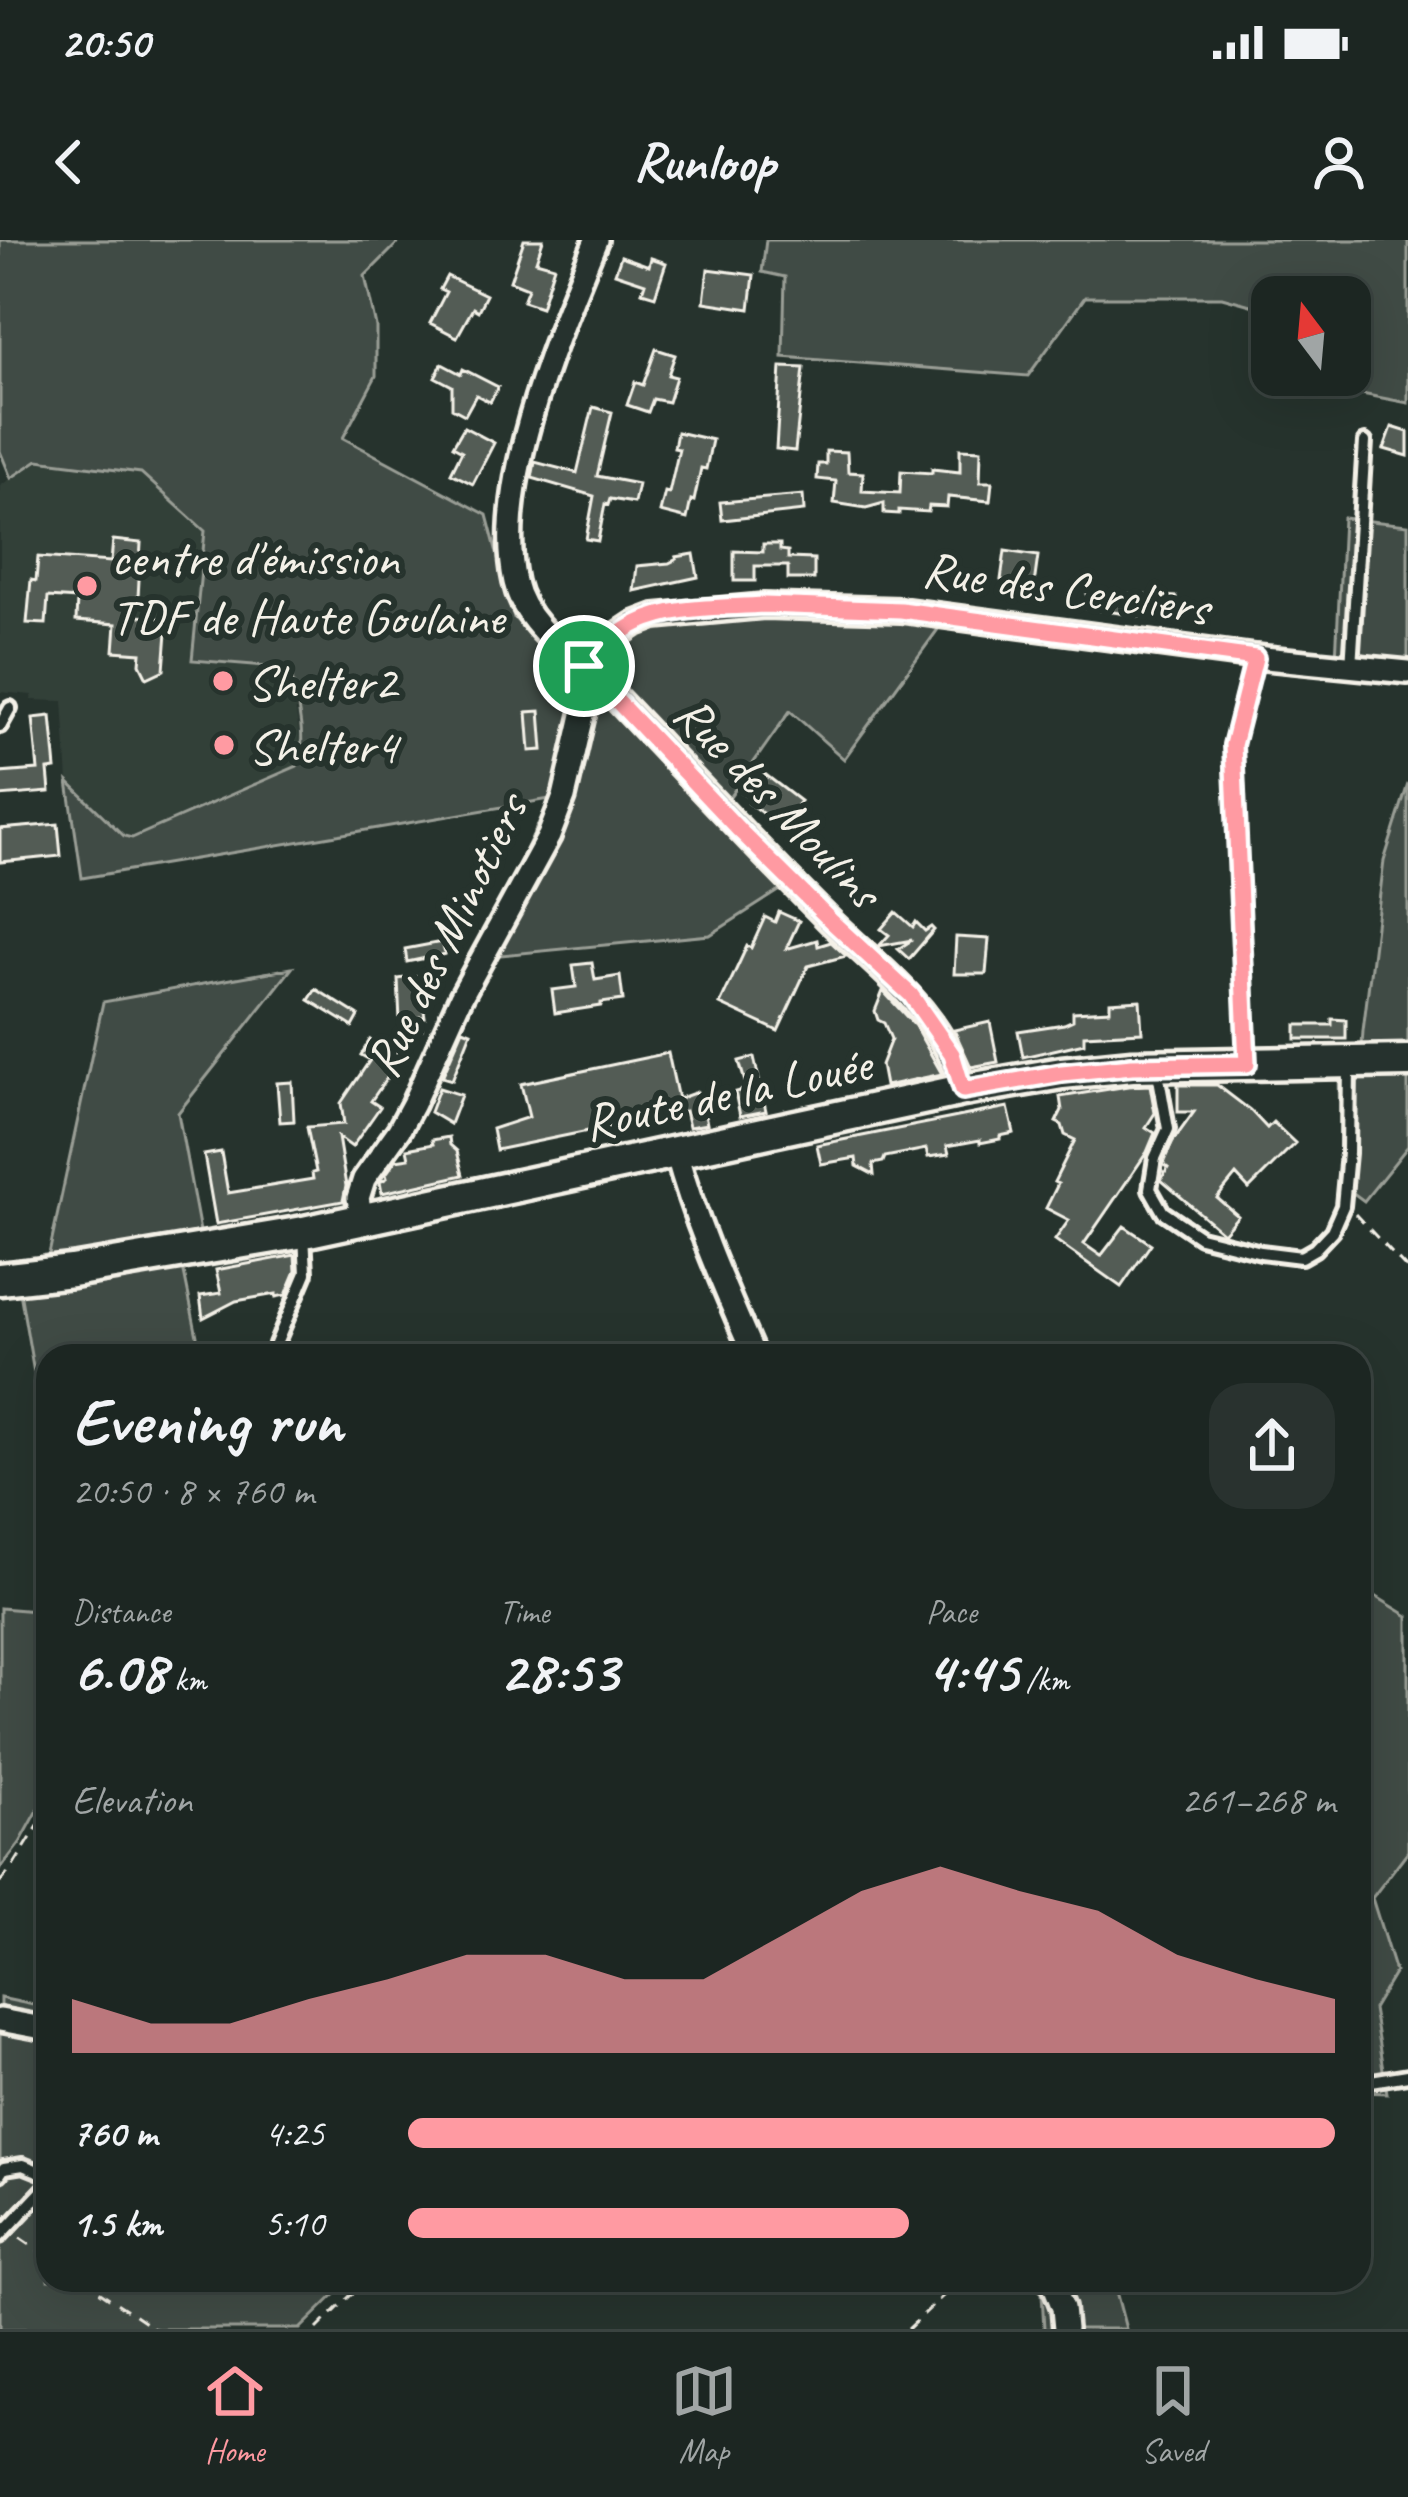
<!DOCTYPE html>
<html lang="en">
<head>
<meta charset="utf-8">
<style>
  body { margin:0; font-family:Caveat,sans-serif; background:#29322f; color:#f1f3f6; height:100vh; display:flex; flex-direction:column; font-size:45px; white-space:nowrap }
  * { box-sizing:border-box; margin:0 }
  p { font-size:39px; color:#a0a5a5 }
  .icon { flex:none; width:66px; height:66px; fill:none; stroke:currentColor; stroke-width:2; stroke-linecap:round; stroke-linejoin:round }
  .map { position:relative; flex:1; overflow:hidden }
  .details { position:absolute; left:36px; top:1104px; width:1335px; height:948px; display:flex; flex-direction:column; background:#1c2622; border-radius:36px; box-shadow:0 12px 48px #0002,0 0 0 3px #3a4340 }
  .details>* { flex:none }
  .needle { width:78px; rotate:344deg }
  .buttons { position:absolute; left:1251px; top:36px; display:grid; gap:24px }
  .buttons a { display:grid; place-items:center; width:120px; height:120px; border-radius:24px; background:#1c2622; box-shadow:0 12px 48px #0002,0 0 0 3px #3a4340; font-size:60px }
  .pin { position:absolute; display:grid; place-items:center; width:102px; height:102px; color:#fff; margin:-51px; border:6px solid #fff; border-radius:50%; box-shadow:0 3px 12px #0007 }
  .round { display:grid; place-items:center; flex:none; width:126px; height:126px; border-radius:36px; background:#29322f }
  .summary { display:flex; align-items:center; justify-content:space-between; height:204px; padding:0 36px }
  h1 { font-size:66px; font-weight:600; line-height:90px }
  .metrics { display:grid; grid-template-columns:repeat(3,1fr); gap:18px; height:204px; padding:12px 36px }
  .metrics div { display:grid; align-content:center }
  .metrics b { font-size:60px; font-weight:600 }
  .metrics small { font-size:33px; font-weight:400 }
  .metrics p { font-size:33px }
  .chart { height:336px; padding:24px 36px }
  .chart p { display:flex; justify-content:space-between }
  .chart svg { width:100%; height:216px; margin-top:12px; fill:#ff9aa2; opacity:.7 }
  ul { padding:0 36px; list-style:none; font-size:39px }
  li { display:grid; grid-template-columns:192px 144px 1fr; align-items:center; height:90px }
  li i { height:30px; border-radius:15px; background:#ff9aa2 }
  .status { display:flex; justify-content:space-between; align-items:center; height:84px; padding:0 60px; background:#1c2622; direction:ltr }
  .status svg { height:33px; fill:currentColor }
  header { display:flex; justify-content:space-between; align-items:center; height:156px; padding:0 36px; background:#1c2622; font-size:54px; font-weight:600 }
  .tabs { display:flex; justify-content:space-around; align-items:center; height:168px; border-top:3px solid #3a4340; background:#1c2622; font-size:33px; color:#a0a5a5 }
  .tabs a { display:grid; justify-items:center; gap:6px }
  .tabs .current { color:#ff9aa2 }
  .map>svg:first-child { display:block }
  .built { fill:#333f39 }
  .green { fill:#414b45; stroke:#9a9e96; stroke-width:3 }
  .building { fill:#525c55; stroke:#f4f1e8; stroke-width:3 }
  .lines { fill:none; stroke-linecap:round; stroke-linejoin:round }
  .lane-casing { stroke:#f4f1e8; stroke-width:20 }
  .street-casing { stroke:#f4f1e8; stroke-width:30 }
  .secondary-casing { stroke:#f4f1e8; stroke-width:39 }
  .path { stroke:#f4f1e8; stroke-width:3; stroke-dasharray:12 9; stroke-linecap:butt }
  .lane { stroke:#26332d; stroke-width:10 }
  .street { stroke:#26332d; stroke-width:21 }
  .secondary { stroke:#26332d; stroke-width:30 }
  .route-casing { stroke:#fff; stroke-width:24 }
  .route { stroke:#ff9aa2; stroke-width:15 }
  .poi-dot { fill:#ff9aa2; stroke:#26332d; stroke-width:4.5 }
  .labels { text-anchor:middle; stroke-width:12; stroke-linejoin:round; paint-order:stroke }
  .poi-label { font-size:51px; fill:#f4f1e8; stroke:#26332d; text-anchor:start }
  .street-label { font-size:51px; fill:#f4f1e8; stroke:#26332d }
</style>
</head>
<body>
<div class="status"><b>20:50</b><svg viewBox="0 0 49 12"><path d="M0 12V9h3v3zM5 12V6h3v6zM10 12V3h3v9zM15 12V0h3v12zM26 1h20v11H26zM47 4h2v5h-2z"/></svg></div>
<header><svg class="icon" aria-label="back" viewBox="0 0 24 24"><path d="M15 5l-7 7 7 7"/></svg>Runloop<svg class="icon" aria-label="person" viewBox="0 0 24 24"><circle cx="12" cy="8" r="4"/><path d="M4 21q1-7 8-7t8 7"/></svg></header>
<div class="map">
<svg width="1408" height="2089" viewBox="0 0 1408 2089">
  <rect width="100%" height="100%" fill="#26332d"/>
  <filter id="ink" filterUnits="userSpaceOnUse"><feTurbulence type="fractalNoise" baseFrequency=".00833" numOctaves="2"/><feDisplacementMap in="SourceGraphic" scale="24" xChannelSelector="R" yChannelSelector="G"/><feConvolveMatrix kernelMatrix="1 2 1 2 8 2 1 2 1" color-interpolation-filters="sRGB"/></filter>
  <g filter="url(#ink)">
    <!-- built -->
    <path class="built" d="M38,220L141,233L205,290L192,419L290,428L302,515L297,526L132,598L124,596L68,542L63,461L31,460L32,455L0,452V246Z"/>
    <!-- green -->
    <path class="green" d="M0,0H401L365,36L376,87V136L343,198L487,275L514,378L567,428L572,441L600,426L638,395L690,377L784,370L944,381L844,519L790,471L714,579L782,649L710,695L501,715L489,688L550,559L82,638L68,542L124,596L132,598L297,526C309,502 295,455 290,428L192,420L205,291L141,233L38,220L11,238L0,211Z
      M766,0H1408V163L1346,151L1348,135H1350V57H1272V71L1222,57H1085L1028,136L783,117L785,37L762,32Z
      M1343,278L1408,285V422L1336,419Z
      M1408,544V906L1364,961L1341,944L1339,835H1360L1363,791L1384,621Z
      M292,728L178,873L201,997L178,1003L201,1116H48V1132L34,1133L15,1023L49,1014L103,762Z
      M1359,1346L1408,1376V1611L1372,1658L1395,1732L1373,1769L1387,1853L1359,1852Z
      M0,1368L48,1372V1552L20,1603L0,1629Z
      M0,1758L48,1768V2040H350L300,2089H0Z
      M1028,2040H1113L1126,2089H1044L1042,2053Z"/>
    <!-- building -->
    <path class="building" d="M524,0H543L536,21L554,26L541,67L523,61L528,48L510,41Z
      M621,16L649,26L651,18L666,23L655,56L642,52L645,43L615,33Z
      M708,29L754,35L750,69L704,62Z
      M447,36L486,55L478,71L473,68L457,97L430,83L446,52L440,49Z
      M656,109L675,115L668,135L676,137L668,162L653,159L648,172L627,165L635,142L643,145Z
      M442,124L461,134L463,129L498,147L490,162L476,155L465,175L452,168V146L435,137Z
      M781,127L804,128L795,211L776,209Z
      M593,167L612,172L597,236L638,244L634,263L610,259L608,265L605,264L598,301L586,299L594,256L532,238L535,222L577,233Z
      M464,187L494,203L473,244L451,233L462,211L453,206Z
      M1392,187L1408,192V216L1384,209Z
      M677,192L712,200L706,229L701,228L694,261L691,260L687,279L660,272L665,252L669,253L679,209L674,208Z
      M960,209L981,210L980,242H992L990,261L948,257L947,267L929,266L928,272L899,270V274L884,273V263L866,268L834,263L836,241L817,239L818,224H826V211L847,212L848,232L863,233L862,251L900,253L901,231L932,233V229L960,232Z
      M803,255L804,271L722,280L720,262Z
      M113,300L141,303L137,376L168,379L164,430L147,438L140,424L141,413L114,411L116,384L76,381L77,359L48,357L46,384L27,383L31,340L36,341L38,317L111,322Z
      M763,304H780V310L788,311V318L814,319V339H788V326H755V341H734V311L763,312Z
      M1005,311L1038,316L1034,345L1001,340Z
      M694,314L698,337L634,351L637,326L669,323L677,319L676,317Z
      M1099,352L1176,357L1173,381L1086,368L1087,354L1099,356Z
      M540,471L543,510L530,511L527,472Z
      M51,476L56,529L48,530L50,552L0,556V533L38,530L33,478Z
      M758,529L800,561L780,587L749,563L752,560L742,552Z
      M58,584L61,616L0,622V589Z
      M779,672L799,681L786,709L817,700L818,706L831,702L846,716L808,726L778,791L720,764L747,706L751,708L765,677L775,682Z
      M896,672L913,687L916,682L925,691L931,687L934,690L909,719L898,709L912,700L879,706L889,695L881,689Z
      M956,697L989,699L986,734H954Z
      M442,702L445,714L407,722L405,709Z
      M592,723L595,740L620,736L623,760L601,763V766L555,773L552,750L576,747L573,725Z
      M419,736L425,777H420L422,789L408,791L406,780L400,781L398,739Z
      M316,749L359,776L353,787L309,760Z
      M883,751L915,786L942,834L885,846L881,825L891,799L884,783L878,780L875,771Z
      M1140,760L1142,792L1084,795V803L1023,817L1018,791L1064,784L1073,780V772L1110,770V762Z
      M1332,779L1346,780V799H1296V785H1332Z
      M990,782L998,822L971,827L954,790Z
      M463,789L471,792L452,840L442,837Z
      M370,800L383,809L385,805L402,816L371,861L380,867L352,907L338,897L346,946L343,961L216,984L204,915L221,912L228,953L313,939L312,933L316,932L307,887L344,884L341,863L370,820L361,815Z
      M668,813L678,859L697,852L699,860L702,859L707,884L689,887L685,871L496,910L492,889L529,877L521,844Z
      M754,817L766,871L740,876L735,852L747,849L739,821Z
      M292,842L294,881L280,882L277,843Z
      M1150,845L1155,873L1146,887L1155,893L1147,912L1084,1004L1101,1016L1124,986L1151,1004L1121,1047L1055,1000L1069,980L1046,968L1058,944L1054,942L1075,900L1065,895L1062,885L1056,882L1062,870L1060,857L1128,846Z
      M1178,845H1217L1250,870L1267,888L1273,882L1295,903L1249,949L1236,935L1217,958L1238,976L1223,993L1161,940L1168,928L1164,925V921L1173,901L1194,872H1178Z
      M439,848L461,855L450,884L430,872Z
      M1008,867L1014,893L1000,896V899L980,903V900L947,906L949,914L928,917L926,909L885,917L883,922L873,924L874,935L857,926L856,918L821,924L817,905Z
      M449,897L450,905L457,911L463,935L382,953L380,942L387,938L386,934L396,920L409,918L407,909L433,904L432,900Z
      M295,1015L296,1031L286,1055L276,1057V1054L236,1061L203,1078L200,1056L221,1053L216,1030Z"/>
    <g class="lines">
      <!-- lane casing -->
      <g class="lane-casing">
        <path id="lane" d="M1351,427L1365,202
          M0,486L10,468
          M1157,827L1168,889L1155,918L1150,949L1163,972L1200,997L1261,1012L1301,1017L1315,1009L1332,991L1343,966L1348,913L1349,826
          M276,1104L306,1033L304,995
          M1359,1843L1408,1835
          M0,1934L4,1928L23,1925L48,1935
          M0,1996L48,1945"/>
      </g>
      <!-- street casing -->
      <g class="street-casing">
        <path id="street" d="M596,0C559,91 493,244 515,342C526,392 582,421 615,457C686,532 756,608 830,681C883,732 944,775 963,850
          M584,426L613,398L634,384L655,376L764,366L901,370L1255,417L1408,432
          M676,912C695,982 725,1049 754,1116
          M362,980L358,958L364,939L399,890L413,864L461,757L549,596L564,557L584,471L591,454L602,443
          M0,1780L48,1789
          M1052,2040L1063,2068L1065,2089"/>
      </g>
      <!-- secondary casing -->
      <g class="secondary-casing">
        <path id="secondary" d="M0,1039L72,1031L304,992L963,850L1062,833L1132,826L1408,821"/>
      </g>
      <!-- path -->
      <path class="path" d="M1246,798L1233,505L1250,438
        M1355,974L1408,1030
        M0,1642L12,1628L48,1570
        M20,1998L48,2017
        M82,2040L156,2089
        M317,2089L366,2040
        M908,2089L960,2040"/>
      <!-- lane -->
      <use href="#lane" class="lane"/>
      <!-- street -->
      <use href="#street" class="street"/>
      <!-- secondary -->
      <use href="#secondary" class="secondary"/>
    </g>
  </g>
  <g class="lines" filter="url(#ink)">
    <!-- route casing -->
    <g class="route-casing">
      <path id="route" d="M764,365L901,370L1255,418L1233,505L1247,824L1132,826L1062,833L963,850L952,814L911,755L832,682L739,590L584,426C601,410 617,393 638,383C675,365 724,368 764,365Z"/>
    </g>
    <!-- route -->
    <use href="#route" class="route"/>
  </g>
  <!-- markers -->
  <g class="poi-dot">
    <circle cx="87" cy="346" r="12"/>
    <circle cx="223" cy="441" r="12"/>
    <circle cx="224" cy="505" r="12"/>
  </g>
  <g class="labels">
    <!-- poi labels -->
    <g class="poi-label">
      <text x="111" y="335">centre d'émission<tspan x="111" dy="59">TDF de Haute Goulaine</tspan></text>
      <text x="247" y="459">Shelter2</text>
      <text x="248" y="523">Shelter4</text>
    </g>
    <!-- street labels -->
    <g class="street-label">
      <text transform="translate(1066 347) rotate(8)" y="18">Rue des Cercliers</text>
      <text transform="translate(779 561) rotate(46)" y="18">Rue des Moulins</text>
      <text transform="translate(445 695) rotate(-64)" y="18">Rue des Minotiers</text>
      <text transform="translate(727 852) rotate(-12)" y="18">Route de la Louée</text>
    </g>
  </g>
</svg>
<div class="buttons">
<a><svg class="needle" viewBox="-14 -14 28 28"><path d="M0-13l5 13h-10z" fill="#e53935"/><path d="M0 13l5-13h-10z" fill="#a0a5a5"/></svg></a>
</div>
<div class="pin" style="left:584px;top:426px;background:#1e9e55"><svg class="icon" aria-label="arrive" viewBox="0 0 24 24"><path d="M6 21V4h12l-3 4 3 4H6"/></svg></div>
<section class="details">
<div class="summary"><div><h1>Evening run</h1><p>20:50 · 8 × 760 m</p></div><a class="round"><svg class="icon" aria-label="share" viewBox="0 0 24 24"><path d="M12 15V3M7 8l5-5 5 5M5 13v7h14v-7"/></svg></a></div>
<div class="metrics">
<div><p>Distance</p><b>6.08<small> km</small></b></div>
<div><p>Time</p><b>28:53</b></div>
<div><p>Pace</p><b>4:45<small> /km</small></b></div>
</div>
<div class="chart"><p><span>Elevation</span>261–268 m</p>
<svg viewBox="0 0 160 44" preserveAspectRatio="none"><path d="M0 44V33L10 38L20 38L30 33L40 29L50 24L60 24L70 29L80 29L90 20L100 11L110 6L120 11L130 15L140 24L150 29L160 33V44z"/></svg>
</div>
<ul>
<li><b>760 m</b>4:25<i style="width:100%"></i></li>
<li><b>1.5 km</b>5:10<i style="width:54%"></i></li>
</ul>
</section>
</div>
<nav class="tabs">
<a class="current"><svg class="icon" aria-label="home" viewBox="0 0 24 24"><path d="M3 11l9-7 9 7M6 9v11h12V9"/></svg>Home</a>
<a><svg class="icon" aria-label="map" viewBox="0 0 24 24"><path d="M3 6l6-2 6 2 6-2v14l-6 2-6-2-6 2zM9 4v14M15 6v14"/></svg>Map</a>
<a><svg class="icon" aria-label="saved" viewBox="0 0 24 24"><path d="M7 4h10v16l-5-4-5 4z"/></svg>Saved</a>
</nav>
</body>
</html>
